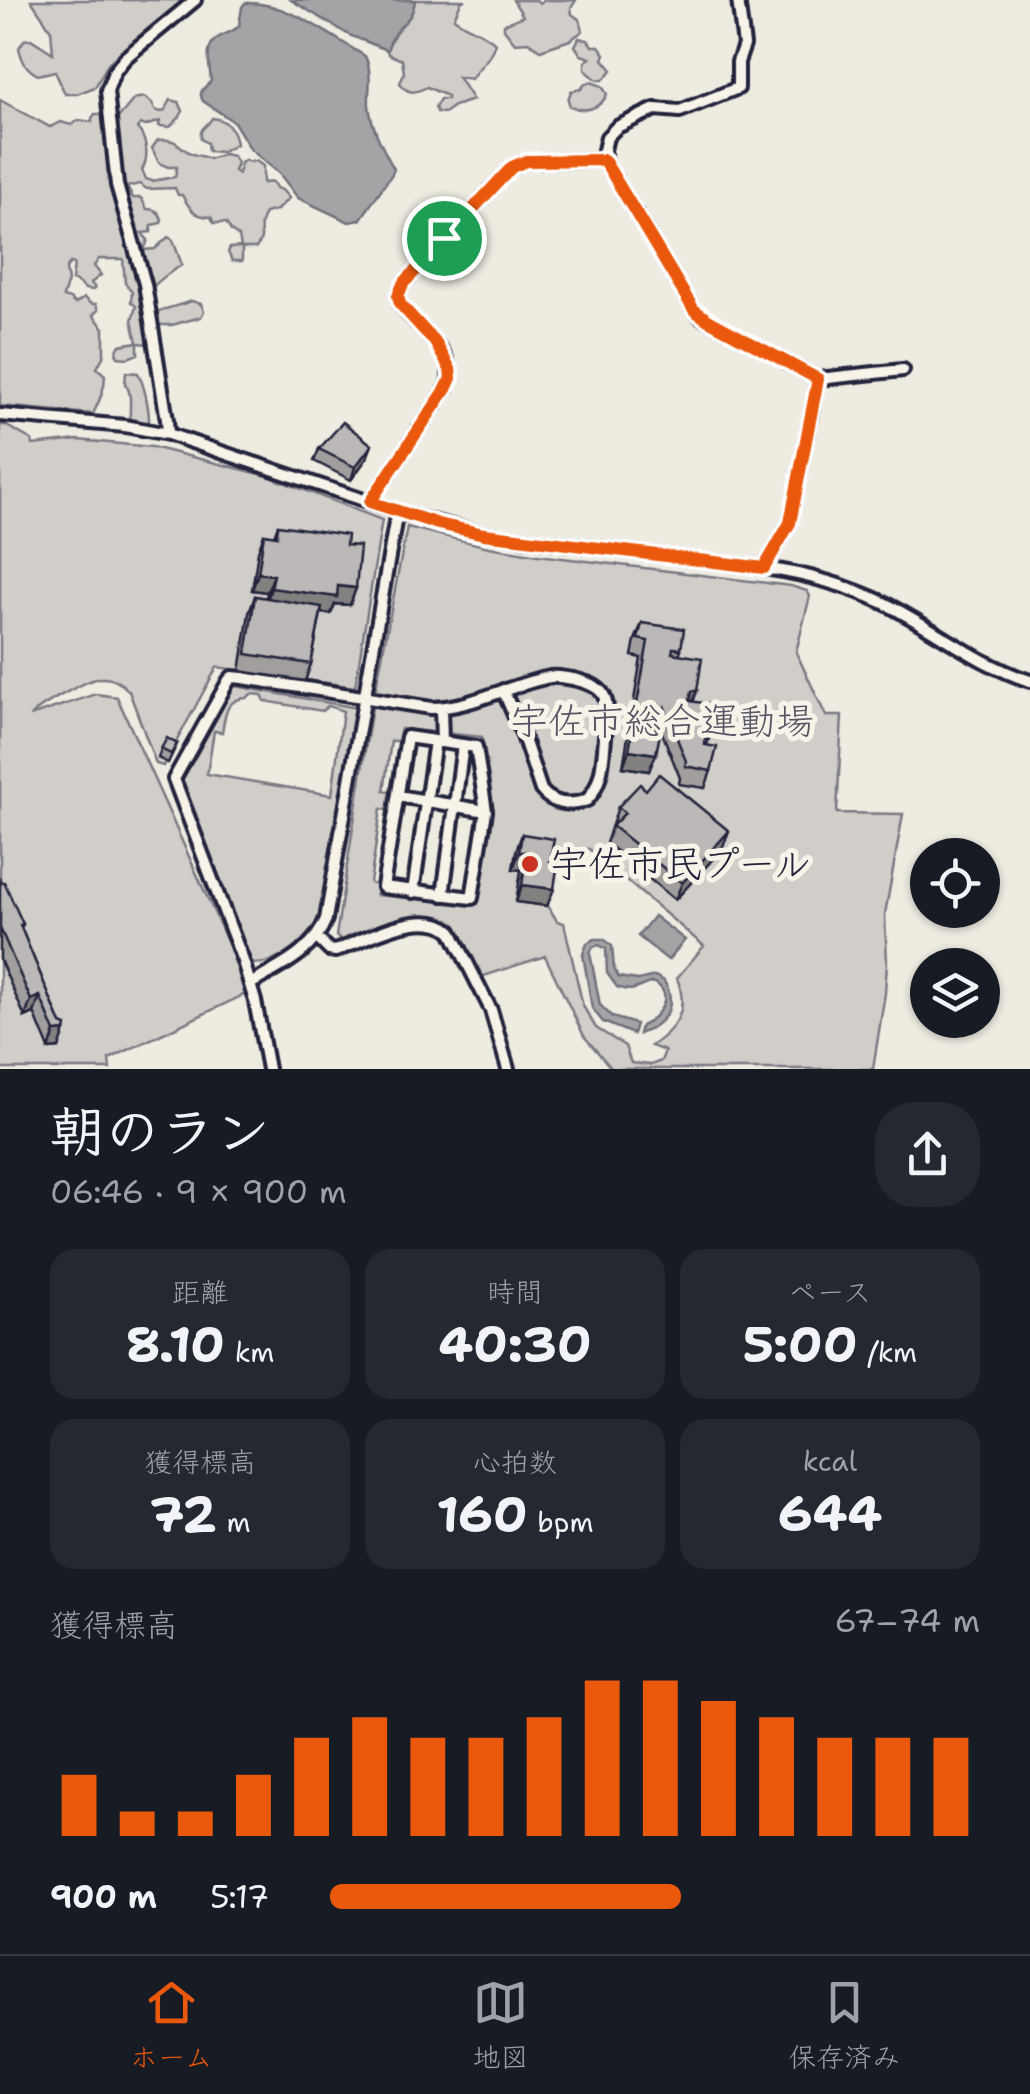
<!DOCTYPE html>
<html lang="ja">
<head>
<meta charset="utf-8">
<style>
  body { margin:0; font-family:"Shantell Sans","Klee One",sans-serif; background:#242831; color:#f1f3f6; height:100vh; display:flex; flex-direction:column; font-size:38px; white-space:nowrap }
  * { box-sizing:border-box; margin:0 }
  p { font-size:32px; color:#9ea1a6 }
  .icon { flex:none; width:55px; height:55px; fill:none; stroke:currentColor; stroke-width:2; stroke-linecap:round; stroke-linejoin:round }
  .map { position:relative; height:1069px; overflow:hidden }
  .details { display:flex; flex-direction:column; background:#171b24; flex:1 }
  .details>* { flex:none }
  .fabs { position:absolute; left:910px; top:838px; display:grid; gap:20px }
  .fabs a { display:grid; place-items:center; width:90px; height:90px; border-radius:50%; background:#171b24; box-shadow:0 2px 8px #0004; font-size:50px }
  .pin { position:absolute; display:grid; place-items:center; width:85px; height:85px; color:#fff; margin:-42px; border:5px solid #fff; border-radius:50%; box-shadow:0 2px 10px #0007 }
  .round { display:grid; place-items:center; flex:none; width:105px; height:105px; border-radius:40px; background:#242831 }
  .head { display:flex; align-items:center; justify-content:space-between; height:170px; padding:0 50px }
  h1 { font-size:55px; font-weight:700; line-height:75px }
  .metrics { display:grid; grid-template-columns:repeat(3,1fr); gap:15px; height:170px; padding:10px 50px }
  .metrics div { display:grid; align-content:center; border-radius:25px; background:#242831; text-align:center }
  .metrics b { font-size:50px; font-weight:700 }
  .metrics small { font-size:28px; font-weight:400 }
  .metrics p { font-size:28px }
  .chart { height:280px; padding:20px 50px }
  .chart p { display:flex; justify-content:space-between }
  .chart svg { width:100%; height:180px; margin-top:10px; stroke:#ea580c; stroke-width:6 }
  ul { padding:0 50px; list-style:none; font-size:32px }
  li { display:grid; grid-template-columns:160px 120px 1fr; align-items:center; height:75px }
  li i { height:25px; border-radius:12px; background:#ea580c }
  .menu { display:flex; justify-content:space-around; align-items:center; height:140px; border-top:2px solid #363941; background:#171b24; font-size:28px; color:#9ea1a6 }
  .menu a { display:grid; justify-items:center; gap:5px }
  .menu .on { color:#ea580c }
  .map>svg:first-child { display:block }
  .green { fill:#d1cdc9; stroke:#7a7882; stroke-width:2.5; fill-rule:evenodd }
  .water { fill:#a6a3a6; stroke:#716f7b; stroke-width:2.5 }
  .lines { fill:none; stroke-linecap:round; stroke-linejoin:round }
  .minor-casing { stroke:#22223b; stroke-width:18 }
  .minor { stroke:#f7f3e8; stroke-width:10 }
  .wall { fill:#a19e9d; stroke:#22223b; stroke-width:2.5 }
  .shaded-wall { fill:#838180; stroke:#22223b; stroke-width:2.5 }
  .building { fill:#bbb8b7; stroke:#22223b; stroke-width:2.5 }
  .route-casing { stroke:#fff; stroke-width:20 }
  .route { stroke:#ea580c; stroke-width:12 }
  .poi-dot { fill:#c8321e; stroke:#f7f3e8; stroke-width:4 }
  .labels { text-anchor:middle; stroke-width:10; stroke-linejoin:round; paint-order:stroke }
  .park-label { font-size:38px; fill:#575566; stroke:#f7f3e8 }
  .poi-label { font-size:38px; fill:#22223b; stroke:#f7f3e8; text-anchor:start }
</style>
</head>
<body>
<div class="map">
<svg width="1030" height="1069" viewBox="0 0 1030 1069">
  <rect width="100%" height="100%" fill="#eeebe1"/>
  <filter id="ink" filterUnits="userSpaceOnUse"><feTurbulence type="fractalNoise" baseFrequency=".01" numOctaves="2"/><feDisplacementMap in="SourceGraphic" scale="20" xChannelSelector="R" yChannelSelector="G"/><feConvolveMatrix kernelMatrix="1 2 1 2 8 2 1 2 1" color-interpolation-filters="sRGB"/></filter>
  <g filter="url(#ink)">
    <!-- green -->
    <path class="green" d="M31,0H187L109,62L95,87L77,94H65L55,71L38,75C26,69 22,61 19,48L24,40L31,39L53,53L51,30Z
      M407,0H465L461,2L454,18C468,29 483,31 495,43C490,60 480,65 471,79L458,77L473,100L454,106L444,113L437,112L435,107L440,99H447V96L427,87C415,93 408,95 400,83L404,73L402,60L388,54L384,35Z
      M513,0H536L540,3L544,0H576L571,8L572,14L580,20L583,31L570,40L540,50L528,42L515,43L504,29V24L523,16Z
      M579,38L588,40L592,46H599L605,54L603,59L612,70L603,80H597L585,70V62L590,58L581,55L575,46Z
      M591,82L602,86L607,94C601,109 584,113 570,106L568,100L571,91L581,89L585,84Z
      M144,97L152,103L155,110L161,112L165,110L171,100L179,102L183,111L179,118L170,127L159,126L160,121L145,126L141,124L137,128C146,138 150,156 142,170L146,179L152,181L175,177L177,167H168L159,163L152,148L158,140C176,139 174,142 187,151C193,156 202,155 209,159L224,154L233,156L237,163L234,171L238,174L241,163L245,160L249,162L256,161L263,166V183L273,182L276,188L282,190L289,198L277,210L265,213C264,216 262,219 261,223C259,234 265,237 256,248H242V261H232L228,252L230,248L241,247L239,237L231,231L226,223H214L211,217C193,216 190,209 182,195H178L175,188L147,189L139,184L127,187L133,198H141L147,209C156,209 159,212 162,219L161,223L152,225L151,232L142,233L148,240L144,250L155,249L168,237L173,240L182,265C170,272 161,278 151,289L156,312L192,301L201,304L204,311L201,317L172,325H155V341L147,344L138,343V354L128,358L118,357L116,352L120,345L137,342L132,320L136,306L131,302L132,292L125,283L123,259H99L94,266L101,275L91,283L95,288L93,290L85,289L79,283L72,280L74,264L70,263L66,269L68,281L63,297L70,299L75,304L84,298L91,304H96L98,310L93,315L104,328V355L97,368L105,375C105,390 99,401 93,414L0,406V100L50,127L61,122L71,125L79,120L92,122V118L95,114H112V116L118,118L134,99Z
      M212,118C228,120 234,129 236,144L222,152L208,151L207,143L201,139C199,126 207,128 212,118Z
      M126,372L138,373C144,384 149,407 149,421L144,426L135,424L130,419C129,408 133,393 125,384Z
      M0,425H5L32,440L33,445L78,440L152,447L268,476L382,520L355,687L217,667L163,766L156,764L129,691C122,683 112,677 101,678C87,679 40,706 30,716L96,694L117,697L250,992L109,1059L110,1069H0Z
      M407,527L489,547L538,555L791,586L807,591L810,596L796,652L826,716H842L837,813L903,814L885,914L887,963L885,993L873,1069H612L584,1036L545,956L478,978C469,955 464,929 437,920L343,943L336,936L370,719ZM401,729L482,737L492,816L478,904L376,895L377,885L370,883L381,809L388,810L390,792L384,791L391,741H398ZM556,847L589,849L704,946L677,978C689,1010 678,1027 651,1046L665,1051L661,1061L651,1065L631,1063L625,1046L596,1028L583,1006L564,923L557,921L548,906L552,879L548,857Z
      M235,686L358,708L321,916C307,939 282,964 254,964L248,957L184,804L177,779L219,706ZM251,694L262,695L265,701L322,711L328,706L343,711L332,795L207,774L214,731L222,732C225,715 226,698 247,698Z"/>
    <!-- water -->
    <path class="water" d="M291,0H415C413,15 409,18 399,28C394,33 390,42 387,50L349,35Z
      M245,3C287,1 330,36 365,56C373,72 368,89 369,106C372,129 383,149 394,169L392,174L360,220L349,222L298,198L279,173L251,150L234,122L203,101C197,91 205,88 211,81C210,67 204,48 216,39C224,33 232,33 239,26L242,7Z
      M654,916L685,940L668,960L638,936Z
      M595,939H604L612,946L614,969L618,977L638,980L655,976L664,981C679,1008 664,1024 639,1034L641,1026C654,1020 675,1000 658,985C650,978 643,988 634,989C627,991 624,989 617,987L607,973L606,949L599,945L593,947L590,953L600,1005L612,1017L636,1024L633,1034L603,1022L592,1008L583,954L587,943Z"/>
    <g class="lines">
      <!-- minor casing -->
      <g class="minor-casing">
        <path id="minor" d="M738,0L744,45L738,62V88L680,111L655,109L617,127L607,137L604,150V160L694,310L700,316L818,379L903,370
          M0,415L125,426L168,434L408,515L484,534L764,568C806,574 846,585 884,603C934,628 977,664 1030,681
          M168,434L167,420L145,284L117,185L107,91L114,72L126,57L195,0
          M370,502L446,389C462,353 417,329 400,304L398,296L403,284L512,167L526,161L604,160
          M764,568L790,523L818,379
          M441,708L442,742
          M407,737L476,747L486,811L472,898L383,887Z
          M398,796L486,811
          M413,892L435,741
          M443,895L463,745
          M316,937L329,950L336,951C364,939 424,907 451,931L491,1010L508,1069
          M250,984C279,967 313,953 326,919L397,511
          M268,1069L255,1001L243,961L174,779L229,680L232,677L243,678L431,708C471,708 511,684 550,677C558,676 565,678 573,679C604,686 610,695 606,727C603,751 605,781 587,800C570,806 553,805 541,790L522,733L503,690"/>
      </g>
      <!-- minor -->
      <use href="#minor" class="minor"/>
    </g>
    <!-- wall -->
    <path class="wall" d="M319,449L367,458L351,480L314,461Z
      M278,525L346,545L356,588L350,605L335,604L331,614L321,613L311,664L305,681L240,671L249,613L255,596L266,598L267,592L252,590L258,551L264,534L274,536Z
      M642,623L681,649L679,655L693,701L709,739L707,745L711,771L705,788L679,784L680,778L661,730L649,771L623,767L641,658L632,656L635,640Z
      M177,744L168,763L158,758L161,749Z
      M646,790L729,831L722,849L675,900L606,843L618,807Z
      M522,834L550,861L547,906L516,902L521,870L513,869L516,851Z
      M0,880L23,924L21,928L61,1024L59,1048L49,1049L34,1013L25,1017L0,960Z"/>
    <!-- shaded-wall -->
    <path class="shaded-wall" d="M372,445L367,458L351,480L355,467Z
      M258,573L274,575L267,592L252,590Z
      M338,586L356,588L350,605L335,604L331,614L265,606L271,588Z
      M692,691H697L691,708H685Z
      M629,750L656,754L649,771L623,767Z
      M729,831L722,849L675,900L682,883Z
      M519,852H527L521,870L513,869Z
      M522,885L554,889L547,906L516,902Z
      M40,996L34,1013L25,1017L31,1000Z
      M65,1031L59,1048L49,1049L55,1032Z"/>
    <!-- building -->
    <path class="building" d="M343,422L372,445L355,467L319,449Z
      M278,525L347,535L346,545L360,546L356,588L338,586L337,597L271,588L274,575L258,573L264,534L277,536Z
      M255,596L322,607L311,664L246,654Z
      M642,623L684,629L681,649L673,648L672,653L702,658L697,691H692L690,701L715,705L709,739L705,738V745L717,747L711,771L685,766L686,761L665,708L656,754L629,750L648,641L638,639Z
      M167,738L177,744L171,754L161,749Z
      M659,774L729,831L682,883L612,826L625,813L618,807L640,784L646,790Z
      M522,834L554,839L550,861L558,862L554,889L522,885L527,852H519Z
      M0,880L2,883L4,882L23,924L20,925L61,1024L66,1026L65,1031L55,1032L40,996L31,1000L0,928Z"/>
  </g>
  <g class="lines" filter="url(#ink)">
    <!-- route casing -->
    <g class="route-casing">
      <path id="route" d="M604,160L694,310L708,320L818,379L790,523L764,568L484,534L438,524L370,502L446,389L451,378L450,369L435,342L400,304L398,296L403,284L512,167L526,161Z"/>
    </g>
    <!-- route -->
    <use href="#route" class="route"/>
  </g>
  <!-- markers -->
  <circle class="poi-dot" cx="530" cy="864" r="10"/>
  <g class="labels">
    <!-- park labels -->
    <g class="park-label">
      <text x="662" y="734">宇佐市総合運動場</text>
    </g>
    <!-- poi labels -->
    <g class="poi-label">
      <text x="550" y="877">宇佐市民プール</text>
    </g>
  </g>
</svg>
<div class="fabs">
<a><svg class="icon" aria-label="locate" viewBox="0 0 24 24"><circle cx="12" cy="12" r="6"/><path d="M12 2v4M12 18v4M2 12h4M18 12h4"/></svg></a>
<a><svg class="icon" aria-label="layers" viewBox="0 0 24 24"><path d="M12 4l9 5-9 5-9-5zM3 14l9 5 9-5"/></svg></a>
</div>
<div class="pin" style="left:444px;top:238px;background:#1e9e55"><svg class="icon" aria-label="arrive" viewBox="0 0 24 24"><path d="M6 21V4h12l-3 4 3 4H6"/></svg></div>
</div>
<section class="details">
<div class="head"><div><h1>朝のラン</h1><p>06:46 · 9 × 900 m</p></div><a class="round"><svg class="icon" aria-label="share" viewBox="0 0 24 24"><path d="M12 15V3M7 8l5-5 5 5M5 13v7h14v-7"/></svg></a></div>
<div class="metrics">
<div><p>距離</p><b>8.10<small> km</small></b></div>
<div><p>時間</p><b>40:30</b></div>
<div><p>ペース</p><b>5:00<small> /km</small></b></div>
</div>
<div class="metrics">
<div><p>獲得標高</p><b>72<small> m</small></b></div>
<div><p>心拍数</p><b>160<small> bpm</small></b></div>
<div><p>kcal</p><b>644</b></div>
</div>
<div class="chart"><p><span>獲得標高</span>67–74 m</p>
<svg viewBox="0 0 160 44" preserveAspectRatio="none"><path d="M5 44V29M15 44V38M25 44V38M35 44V29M45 44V20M55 44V15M65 44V20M75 44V20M85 44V15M95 44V6M105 44V6M115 44V11M125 44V15M135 44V20M145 44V20M155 44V20"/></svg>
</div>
<ul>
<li><b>900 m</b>5:17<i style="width:54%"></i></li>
</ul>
</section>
<nav class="menu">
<a class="on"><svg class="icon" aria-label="home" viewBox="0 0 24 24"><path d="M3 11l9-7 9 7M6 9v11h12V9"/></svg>ホーム</a>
<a><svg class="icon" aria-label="map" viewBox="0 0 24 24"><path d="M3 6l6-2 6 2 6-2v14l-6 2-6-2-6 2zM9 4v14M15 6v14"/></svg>地図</a>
<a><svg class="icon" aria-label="saved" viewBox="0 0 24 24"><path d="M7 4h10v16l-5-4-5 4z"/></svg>保存済み</a>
</nav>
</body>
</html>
